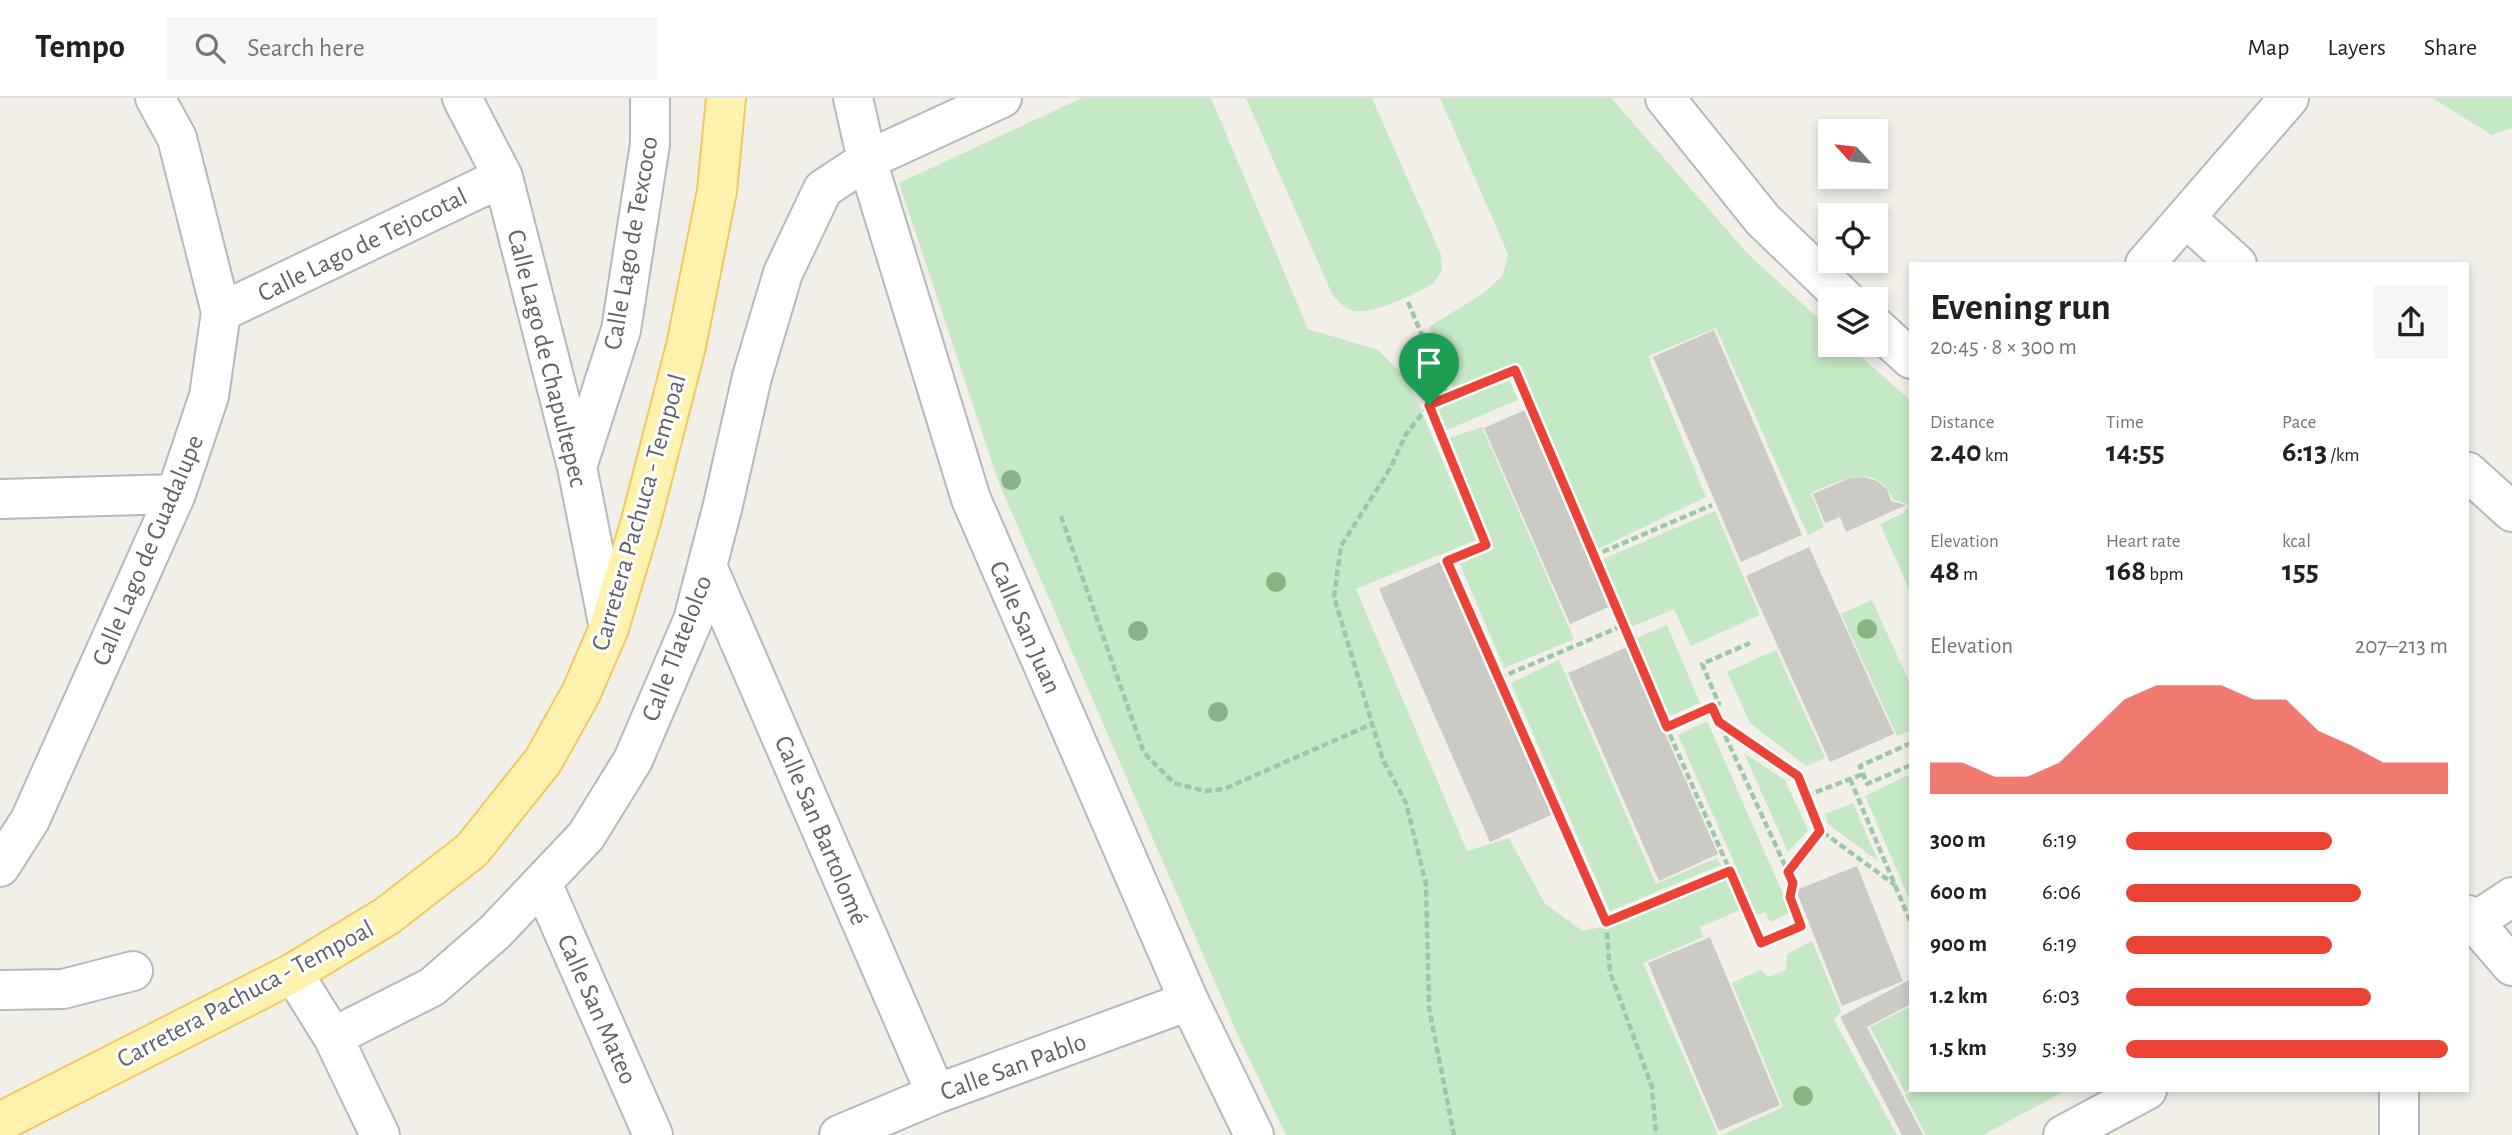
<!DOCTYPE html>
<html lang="en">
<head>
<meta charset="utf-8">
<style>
  body { margin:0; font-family:"Alegreya Sans",sans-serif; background:#f6f6f6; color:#202124; height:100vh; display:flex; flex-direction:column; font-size:26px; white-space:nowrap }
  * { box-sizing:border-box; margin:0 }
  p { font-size:23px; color:#757577 }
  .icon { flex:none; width:38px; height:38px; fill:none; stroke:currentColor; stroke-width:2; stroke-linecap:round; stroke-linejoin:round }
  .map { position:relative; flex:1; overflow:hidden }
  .sheet { position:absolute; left:1909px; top:164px; width:560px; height:830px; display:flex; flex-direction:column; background:#fff; border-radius:0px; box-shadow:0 4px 10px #0003 }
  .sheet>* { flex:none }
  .needle { width:46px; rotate:297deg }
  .controls { position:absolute; left:1818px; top:21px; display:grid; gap:14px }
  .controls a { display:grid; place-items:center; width:70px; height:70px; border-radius:0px; background:#fff; box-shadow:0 4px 10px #0003; font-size:35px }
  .pin { position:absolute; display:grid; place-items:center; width:60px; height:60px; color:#fff; margin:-72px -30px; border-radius:50% 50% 50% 0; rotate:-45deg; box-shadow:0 0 7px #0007 }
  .pin .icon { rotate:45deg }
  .round { display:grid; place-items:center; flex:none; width:74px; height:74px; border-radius:0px; background:#f6f6f6 }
  .headline { display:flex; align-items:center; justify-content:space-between; height:119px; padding:0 21px }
  h1 { font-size:38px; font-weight:700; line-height:52px }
  .metrics { display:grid; grid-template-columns:repeat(3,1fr); gap:10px; height:119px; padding:7px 21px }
  .metrics div { display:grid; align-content:center }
  .metrics b { font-size:30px; font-weight:700 }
  .metrics small { font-size:19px; font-weight:400 }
  .metrics p { font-size:19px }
  .chart { height:196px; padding:14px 21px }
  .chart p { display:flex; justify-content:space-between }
  .chart svg { width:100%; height:126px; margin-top:7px; fill:#ea4335; opacity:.7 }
  ul { padding:0 21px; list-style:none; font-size:23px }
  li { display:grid; grid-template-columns:112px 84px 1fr; align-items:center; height:52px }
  li i { height:18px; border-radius:9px; background:#ea4335 }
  header { display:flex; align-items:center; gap:42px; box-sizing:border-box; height:98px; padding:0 35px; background:#fff; border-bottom:2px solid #e0e0e0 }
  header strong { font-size:33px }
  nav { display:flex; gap:38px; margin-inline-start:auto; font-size:24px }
  .search { width:490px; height:63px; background:#f6f6f6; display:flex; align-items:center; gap:18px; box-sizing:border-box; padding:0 24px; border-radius:0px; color:#757577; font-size:26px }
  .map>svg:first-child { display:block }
  .green { fill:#c5e8c5 }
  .building { fill:#cccac5 }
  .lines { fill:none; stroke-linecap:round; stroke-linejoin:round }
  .minor-casing { stroke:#b5b8bc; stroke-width:42 }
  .major-casing { stroke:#f2c960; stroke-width:42 }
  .path { stroke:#9cc7a9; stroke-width:4.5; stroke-dasharray:7 3.5; stroke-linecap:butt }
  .minor { stroke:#fff; stroke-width:38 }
  .major { stroke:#fff2af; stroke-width:38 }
  .tree { fill:#89b387 }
  .route-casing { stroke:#fff; stroke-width:14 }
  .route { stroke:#ea4335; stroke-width:9 }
  .labels { text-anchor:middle; stroke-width:6; stroke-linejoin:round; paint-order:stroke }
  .street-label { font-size:26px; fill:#5f6368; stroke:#fff }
</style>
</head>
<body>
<header>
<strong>Tempo</strong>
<div class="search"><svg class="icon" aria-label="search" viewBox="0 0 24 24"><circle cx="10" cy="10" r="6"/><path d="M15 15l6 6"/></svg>Search here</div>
<nav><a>Map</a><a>Layers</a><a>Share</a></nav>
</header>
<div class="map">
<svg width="2512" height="1037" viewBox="0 0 2512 1037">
  <rect width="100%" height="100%" fill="#f1efe8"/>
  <!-- green -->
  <path class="green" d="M1082,0H1211L1308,231L1378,252L1408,282L1476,442L1356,491L1467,753L1509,740L1545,806L1583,833L1625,824L1725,780L1740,812L1700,829L1703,839L1643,865L1718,1037H1286L1240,942L999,385L899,85Z
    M1246,0H1372L1441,157L1442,171L1434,185C1419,194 1372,217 1354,213C1344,211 1338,203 1332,196Z
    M1440,0H1611L1749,157L1830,231V247H1848L1911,303V495L1880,426L1904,415L1909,407L1893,401C1876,362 1839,383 1811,395L1824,429L1808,437L1716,230L1648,258L1706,399L1598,451L1517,269L1453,289L1429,229L1485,194L1503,177L1508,156Z
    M2432,0H2512V30L2492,37Z
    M1509,281L1518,302L1444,333L1435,313Z
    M1482,329L1574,541L1504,570L1460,466L1494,451L1447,341Z
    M1715,413L1760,517L1691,548L1674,511L1631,529L1601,462Z
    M1872,502L1911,588V632L1897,638L1841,516Z
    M1667,527L1700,605L1667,619L1635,541Z
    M1776,552L1825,660L1806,668L1750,625L1727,574Z
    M1559,562L1656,786L1717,760L1721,767L1610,813L1511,585Z
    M1707,623L1791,814L1770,824L1765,814L1757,817L1678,637Z
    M1744,655L1785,682L1808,732L1788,754Z
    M1911,676V805L1865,698Z
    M1853,705L1878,763L1828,726L1825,716Z
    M1812,843L1841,913L1834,922L1897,1037H1722L1783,1009L1732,885L1760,872L1769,879L1786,872L1787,856Z
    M1911,908V991L1905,994L1870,929Z
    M1913,992H2067L1983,1037H1926L1905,997Z"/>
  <!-- building -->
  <path class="building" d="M1714,232L1802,437L1741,464L1653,259Z
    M1527,311L1613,507L1570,526L1484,330Z
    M1864,379L1877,383L1887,391L1891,403L1906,407L1846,434L1840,419L1825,425L1813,396L1850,380Z
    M1809,449L1894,636L1830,664L1746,478Z
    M1442,463L1553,716L1490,744L1379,491Z
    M1627,549L1718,756L1659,783L1568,575Z
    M1857,768L1903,883L1842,908L1796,792Z
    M1710,839L1780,1007L1719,1033L1648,865Z
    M1911,881V906L1867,929L1923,1037H1902L1840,919Z"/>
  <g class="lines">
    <!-- minor casing -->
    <g class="minor-casing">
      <path id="minor" d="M462,0L503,79L577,369L609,530
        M853,0L867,62L971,401L1189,903L1254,1037
        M1665,0L1763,122L1845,201
        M2186,120L2237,166
        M2145,166L2289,0
        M221,214L503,79
        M1876,229L1911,261
        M577,369L621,232L650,46V0
        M2468,374L2512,414
        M0,401L176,396
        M707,468L936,996
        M0,769L30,722L176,396L209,298L221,214L177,40L155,0
        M542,785L653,1037
        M2468,817L2512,868
        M2468,828L2512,799
        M293,875L333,939L380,1037
        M0,892L63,891L133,873
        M333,939L432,889L495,834L586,738L633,662L693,522L722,411L752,279L783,175L823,91L867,62L1002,0
        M2399,992V1037
        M839,1037L936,996L1189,903
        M2063,1037L2147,992"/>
    </g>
    <!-- major casing -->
    <g class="major-casing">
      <path id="major" d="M0,1024L293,875L387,818L472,752L543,663L581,595L609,530L641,423L686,248L717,93L726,0"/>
    </g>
    <!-- path -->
    <path class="path" d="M1408,204L1448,299
      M1428,308L1406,336L1391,369L1341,448L1334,499L1383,662L1406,705L1426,786L1429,910L1454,1037
      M1061,418L1144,655L1174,685L1205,693L1224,691L1372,626
      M1593,458L1712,407
      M1499,580L1622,528L1730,773L1606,824L1447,463L1486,447L1428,307L1515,272L1622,528
      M1712,609L1793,785L1790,799L1801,828L1761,845L1730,773
      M1719,624L1798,678L1820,732L1895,787
      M1667,630L1719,606L1702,566L1750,545
      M1911,645L1860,668L1867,686L1911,667
      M1850,681L1911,825
      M1806,698L1863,676
      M1788,774L1820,732
      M1606,824L1610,874L1652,989L1656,1037"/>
    <!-- minor -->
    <use href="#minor" class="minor"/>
    <!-- major -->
    <use href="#major" class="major"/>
  </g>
  <!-- trees -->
  <g class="tree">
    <circle cx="1011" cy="382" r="10"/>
    <circle cx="1276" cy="484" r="10"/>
    <circle cx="1867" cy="531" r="10"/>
    <circle cx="1138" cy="533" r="10"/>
    <circle cx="1218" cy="614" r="10"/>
    <circle cx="1803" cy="998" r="10"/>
  </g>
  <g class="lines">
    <!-- route casing -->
    <g class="route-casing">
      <path id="route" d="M1515,272L1667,629L1712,609L1719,624L1798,678L1820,733L1788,774L1793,785L1790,799L1801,828L1761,845L1730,773L1606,824L1447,463L1486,447L1429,307Z"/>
    </g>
    <!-- route -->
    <use href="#route" class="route"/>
  </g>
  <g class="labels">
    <!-- street labels -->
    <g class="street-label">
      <text transform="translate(630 145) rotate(-80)" y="9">Calle Lago de Texcoco</text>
      <text transform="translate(362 146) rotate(-26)" y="9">Calle Lago de Tejocotal</text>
      <text transform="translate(548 260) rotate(76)" y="9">Calle Lago de Chapultepec</text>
      <text transform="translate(638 414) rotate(-74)" y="9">Carretera Pachuca - Tempoal</text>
      <text transform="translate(147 452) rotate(-67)" y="9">Calle Lago de Guadalupe</text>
      <text transform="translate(1026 529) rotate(66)" y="9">Calle San Juan</text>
      <text transform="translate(676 550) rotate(-69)" y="9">Calle Tlatelolco</text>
      <text transform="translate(822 732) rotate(67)" y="9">Calle San Bartolomé</text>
      <text transform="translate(245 895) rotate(-28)" y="9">Carretera Pachuca - Tempoal</text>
      <text transform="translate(598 911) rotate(66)" y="9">Calle San Mateo</text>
      <text transform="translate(1013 968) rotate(-20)" y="9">Calle San Pablo</text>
    </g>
  </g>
</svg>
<div class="controls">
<a><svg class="needle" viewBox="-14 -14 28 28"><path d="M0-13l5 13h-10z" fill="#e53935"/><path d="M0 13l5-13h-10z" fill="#757577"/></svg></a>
<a><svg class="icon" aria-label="locate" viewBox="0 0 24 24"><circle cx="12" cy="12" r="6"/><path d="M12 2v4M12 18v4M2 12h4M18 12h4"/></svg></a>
<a><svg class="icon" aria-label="layers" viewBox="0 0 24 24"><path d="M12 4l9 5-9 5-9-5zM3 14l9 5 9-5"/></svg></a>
</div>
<div class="pin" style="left:1429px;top:307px;background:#1e9e55"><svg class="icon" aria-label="arrive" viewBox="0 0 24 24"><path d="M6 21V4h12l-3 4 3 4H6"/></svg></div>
<section class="sheet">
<div class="headline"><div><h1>Evening run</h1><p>20:45 · 8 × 300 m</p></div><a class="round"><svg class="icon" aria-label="share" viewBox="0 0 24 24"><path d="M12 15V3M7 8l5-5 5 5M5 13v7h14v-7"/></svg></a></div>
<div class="metrics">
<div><p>Distance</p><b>2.40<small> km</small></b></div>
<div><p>Time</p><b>14:55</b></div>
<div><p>Pace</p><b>6:13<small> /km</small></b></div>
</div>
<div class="metrics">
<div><p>Elevation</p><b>48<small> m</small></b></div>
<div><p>Heart rate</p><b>168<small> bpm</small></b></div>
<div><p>kcal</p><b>155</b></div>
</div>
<div class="chart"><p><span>Elevation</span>207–213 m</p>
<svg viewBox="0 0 160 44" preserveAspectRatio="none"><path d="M0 44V33L10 33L20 38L30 38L40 33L50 22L60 11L70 6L80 6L90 6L100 11L110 11L120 22L130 27L140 33L150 33L160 33V44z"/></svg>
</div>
<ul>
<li><b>300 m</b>6:19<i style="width:64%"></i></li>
<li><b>600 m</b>6:06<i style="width:73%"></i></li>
<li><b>900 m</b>6:19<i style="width:64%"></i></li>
<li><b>1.2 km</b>6:03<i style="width:76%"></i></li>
<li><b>1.5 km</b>5:39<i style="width:100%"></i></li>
</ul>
</section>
</div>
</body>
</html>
